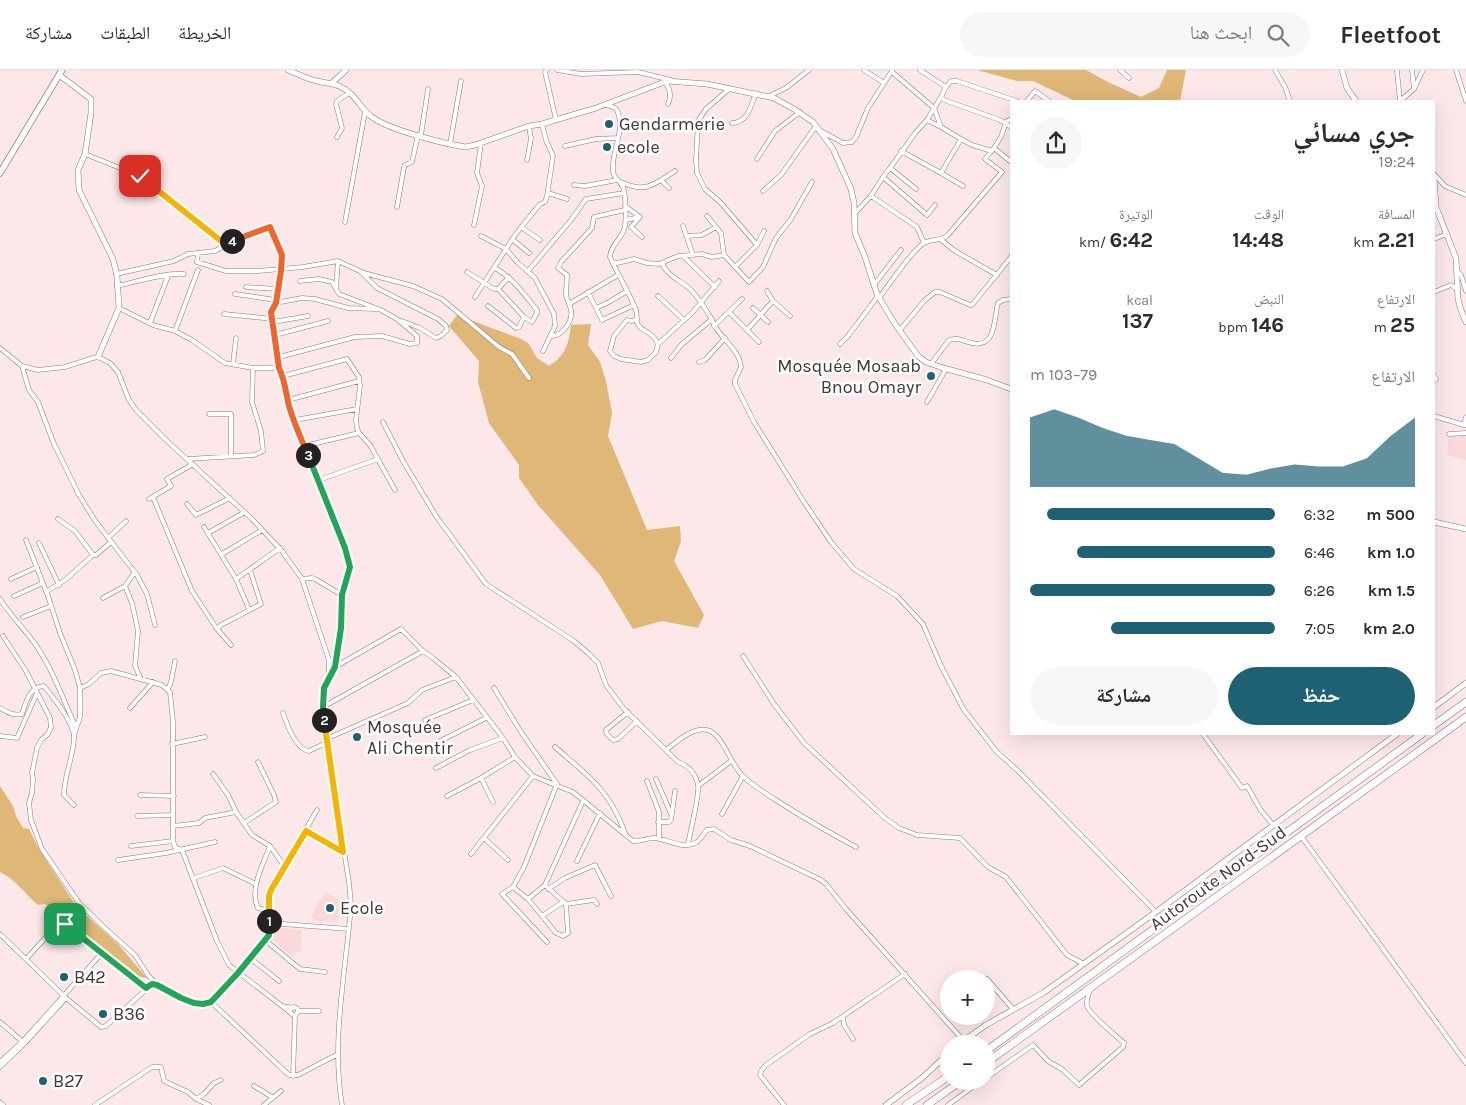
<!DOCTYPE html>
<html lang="ar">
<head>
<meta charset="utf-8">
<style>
  body { margin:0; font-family:Karla,"Noto Naskh Arabic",sans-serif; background:#f7f7f7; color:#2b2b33; direction:rtl; height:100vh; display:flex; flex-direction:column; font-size:19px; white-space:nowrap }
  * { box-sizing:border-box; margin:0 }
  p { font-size:16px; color:#7c7c81 }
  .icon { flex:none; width:28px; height:28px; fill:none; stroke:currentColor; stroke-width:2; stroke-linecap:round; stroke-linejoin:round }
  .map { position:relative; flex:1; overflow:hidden; direction:ltr }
  .details { position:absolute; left:1010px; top:30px; width:425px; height:635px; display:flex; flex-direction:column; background:#fff; border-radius:0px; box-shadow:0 5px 20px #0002; direction:rtl }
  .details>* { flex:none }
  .fabs { position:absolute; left:940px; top:900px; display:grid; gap:10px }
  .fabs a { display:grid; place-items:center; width:55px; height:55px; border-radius:50%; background:#fff; box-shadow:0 5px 20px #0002; font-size:25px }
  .pin { position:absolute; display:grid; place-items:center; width:42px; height:42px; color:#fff; margin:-21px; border-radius:10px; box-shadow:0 2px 8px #0006 }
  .km { position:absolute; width:25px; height:25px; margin:-12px; border-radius:50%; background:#222; color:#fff; font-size:14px; line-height:25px; text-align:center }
  .round { display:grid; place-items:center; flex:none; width:52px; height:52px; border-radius:26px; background:#f7f7f7 }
  .overview { display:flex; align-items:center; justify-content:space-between; height:85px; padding:0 20px }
  h1 { font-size:28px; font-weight:700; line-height:38px }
  .stats { display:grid; grid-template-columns:repeat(3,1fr); gap:8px; height:85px; padding:5px 20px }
  .stats div { display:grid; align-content:center }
  .stats b { font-size:21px; font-weight:700 }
  .stats small { font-size:14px; font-weight:400 }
  .stats p { font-size:14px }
  .chart { height:140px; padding:10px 20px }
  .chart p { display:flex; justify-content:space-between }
  .chart svg { width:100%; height:90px; margin-top:5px; fill:#1e6174; opacity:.7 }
  .primary-button { display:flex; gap:10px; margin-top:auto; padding:10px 20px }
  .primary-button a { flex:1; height:58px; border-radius:30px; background:#1e6174; color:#fff; font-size:20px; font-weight:700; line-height:58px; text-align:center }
  .primary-button a+a { background:#f7f7f7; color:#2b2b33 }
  ul { padding:0 20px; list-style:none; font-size:16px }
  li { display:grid; grid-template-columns:80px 60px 1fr; align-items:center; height:38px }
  li i { height:12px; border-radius:6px; background:#1e6174 }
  header { display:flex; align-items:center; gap:30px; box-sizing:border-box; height:70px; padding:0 25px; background:#fff; border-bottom:1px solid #e1e1e2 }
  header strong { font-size:24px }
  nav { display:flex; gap:28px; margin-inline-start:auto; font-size:18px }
  .search { width:350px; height:45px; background:#f7f7f7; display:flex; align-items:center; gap:12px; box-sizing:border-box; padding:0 18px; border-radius:28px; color:#7c7c81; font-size:19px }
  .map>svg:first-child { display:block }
  .built { fill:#fad9da }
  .green { fill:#dfb777 }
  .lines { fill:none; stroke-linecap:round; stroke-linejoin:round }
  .minor-casing { stroke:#927576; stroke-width:5 }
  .tertiary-casing { stroke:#927576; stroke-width:6 }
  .secondary-casing { stroke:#927576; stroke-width:7 }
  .motorway-casing { stroke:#927576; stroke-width:8 }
  .minor { stroke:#fff; stroke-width:4 }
  .tertiary { stroke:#fff; stroke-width:5 }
  .secondary { stroke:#fff; stroke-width:5.5 }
  .motorway { stroke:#fff; stroke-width:7 }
  .split-1-casing { stroke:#fff; stroke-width:10 }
  .split-2-casing { stroke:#fff; stroke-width:10 }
  .split-3-casing { stroke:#fff; stroke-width:10 }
  .split-4-casing { stroke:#fff; stroke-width:10 }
  .split-5-casing { stroke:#fff; stroke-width:10 }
  .split-1 { stroke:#22a559; stroke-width:6 }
  .split-2 { stroke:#f5b400; stroke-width:6 }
  .split-3 { stroke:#22a559; stroke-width:6 }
  .split-4 { stroke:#f0652b; stroke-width:6 }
  .split-5 { stroke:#f5b400; stroke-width:6 }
  .poi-dot { fill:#1e6174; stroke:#fff; stroke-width:2 }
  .labels { text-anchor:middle; stroke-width:5; stroke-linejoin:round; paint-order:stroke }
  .poi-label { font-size:18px; fill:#433636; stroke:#fff; text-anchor:start }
  .street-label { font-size:18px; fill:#433636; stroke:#fff }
</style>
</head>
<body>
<header>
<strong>Fleetfoot</strong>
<div class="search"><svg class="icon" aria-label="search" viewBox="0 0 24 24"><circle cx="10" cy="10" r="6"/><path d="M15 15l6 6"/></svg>ابحث هنا</div>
<nav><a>الخريطة</a><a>الطبقات</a><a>مشاركة</a></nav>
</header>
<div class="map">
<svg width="1466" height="1035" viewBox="0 0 1466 1035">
  <rect width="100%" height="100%" fill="#fce8e9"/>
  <!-- built -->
  <path class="built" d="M1452,365H1466V390L1447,385L1448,368Z
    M325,822L346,834L337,852L334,851L333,852L317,851L312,848L313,842Z
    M279,858L302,860L301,880L292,887L270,868Z"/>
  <!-- green -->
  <path class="green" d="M977,0H1086L1108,12L1141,27L1159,18L1167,0H1186L1180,31H1075L1033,11H1017Z
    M457,245L521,269L528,273L537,288L549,296C565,286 569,274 571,255L591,254L588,275L600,292L606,311L612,343L608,366L647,460L680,456L681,471L674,491L704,545L698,558L662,551L633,559L600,505L538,435L519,408V395L489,353L478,312L479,291L449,256Z
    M0,716L13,736L16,746L23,758L29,759L39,779L76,836L117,873L147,908L139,907L136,905L128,897L91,870L81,859L63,848L60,843L45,834L38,835C25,824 15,809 0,802Z"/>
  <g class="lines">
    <!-- minor casing -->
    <g class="minor-casing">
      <path id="minor" d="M547,0L545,2L556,50
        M557,0L581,4L638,2L671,10
        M864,0L884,13
        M920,0L946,17L941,27L944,30L1000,50L1011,57
        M1120,0L1129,8
        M1275,0L1285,17L1290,31
        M1456,0L1466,31
        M1397,1L1400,31
        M892,2L934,38L941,57L961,69L941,103L901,81
        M665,12C670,19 672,26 668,34
        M946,17L951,11H957L1017,31
        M729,19L706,39L698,51L696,90L697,103L705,119L721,133L757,175
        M1414,19L1423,0
        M769,26L786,18L809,0
        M1027,31L1035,21L1049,31
        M1400,31L1414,19L1412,0
        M606,35C611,36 617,37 618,43C625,62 611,81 613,101C613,108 620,110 623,117C626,125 626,147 625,156C624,167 610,175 610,187C618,205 629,222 636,240C638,245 635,251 638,255C644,263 651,260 658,274
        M1011,49L1006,52L1001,67L994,78L1011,92
        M732,53C748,53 751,35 756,23
        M542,54L546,70L553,86L547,126L545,132L540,134L515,165L506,179L518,193L535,208L554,244L555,256L543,281
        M941,57L927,50L941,27
        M821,61L843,73L852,72L856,67L868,38L892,1
        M421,65L428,19
        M337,67L342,58L336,34L337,31L349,23
        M961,69L972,75L992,81
        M450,74L461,11
        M565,76L596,69L618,68
        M85,84L140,106L226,175
        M757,89L775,61L800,42
        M527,90L531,69L529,56
        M890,98L916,62L927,50
        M941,103L963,116
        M1434,104L1445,116L1466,125
        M883,107L890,98L916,119
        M661,110L669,118
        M621,112C646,124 654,114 675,101
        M574,115L585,116L617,110
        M763,121L781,105L816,56
        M548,123L567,129
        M871,126L917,157L924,173
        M625,136L640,147L626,150
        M397,137L404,97L405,95L412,92L418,65
        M855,143L871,126L883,107L927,145L935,135
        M707,146L721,163L724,185L749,212L763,197L776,168L791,149L812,112
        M640,147L631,157L642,167
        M345,152L365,42
        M474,155L482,116L477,103L481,73
        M683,156L693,185
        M521,157L540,170
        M687,166L702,165L716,157
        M512,169L529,183
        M940,169L955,181L997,205
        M1434,169L1447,164
        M198,183L197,192L226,201H258L303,197L338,191L364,203L413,216L442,229L499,277L512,284L529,308
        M683,186L715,217
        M613,192L617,193L634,189L647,193L659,194L678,186L702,184L712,187L724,185
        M662,193C667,206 680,210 690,219C698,227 705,238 711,248C713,251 713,255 716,258C724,270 740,282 741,297L735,310V314L754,352L804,432L831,472L854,499L897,526L923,554L941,596L964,640L997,682L1017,700L1156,842
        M735,197L757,175L764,161
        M528,201L571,150L586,129L624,123
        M361,202L377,218L438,249L446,256L447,260L441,266L436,268L420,258L402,251
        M467,202L494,219H498L524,247L532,252L537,243V240C524,224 513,208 495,198
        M1458,202L1461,205L1466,221
        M116,204L174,191L188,184L215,181L236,169L270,157C273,166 278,174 281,183C284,195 276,231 271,242L273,249
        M874,215L901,180
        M117,216C135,212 168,202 184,204
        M246,217L277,219
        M336,218L338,191
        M498,219L509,207
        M767,221L773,231L790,246
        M588,222L602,250L634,235
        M1434,222L1451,215L1457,219
        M235,224L276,230
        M658,226L684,250
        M475,227L506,179L481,166
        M879,228C889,215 912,180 924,173C931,169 940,171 947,166L1002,102L985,89L994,78
        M275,233L302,228L315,229L348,238L376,239
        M569,234L618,205
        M488,236L516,258L519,257L524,247
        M119,238L153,255L175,261L192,270L225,293L253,298L252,332L261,361L263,381L254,385L188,389
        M596,238L609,232L627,221
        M753,238L768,252
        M729,242L759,272
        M224,244L273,249L279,298
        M637,249L632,251L627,250L614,266L610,281L614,286L621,289L641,292L648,290L656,282L658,274L693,242L719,211
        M273,252L308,246
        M150,253L168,206
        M714,256L742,229
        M747,260L773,231
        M900,260L924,231L935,222H940L970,235H972L1011,187
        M175,261L198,200
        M275,265L328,251
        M551,266C562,266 573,252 571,240C570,235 567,230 566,225C566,218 567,211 567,205L558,198L561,192L592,158L594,147L625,140
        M840,274L848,266L878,226
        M0,278L22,296L38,300L65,297L93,288L98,287L110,293L118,302L129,330L136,340L167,371L252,449L282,481L302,509L329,590V607L324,618L323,637L326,669L349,812L351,835C346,901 331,969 342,1035
        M279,287L355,267L382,266L410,274L417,273V266L397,249L381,240L339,224L332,212L319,209L300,211
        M671,288L681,275L712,249
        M699,292L705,290L725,268
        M233,294L236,268
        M931,294L949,270C958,267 963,271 972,273C997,279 994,246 998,233L1003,230L1011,229
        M22,296L29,320L38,332L54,374L79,425L96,452L137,505L147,524L155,555
        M253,298H279C285,309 287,326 290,338L345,478L350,497L342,525
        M1434,305L1436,309L1434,311
        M283,306L347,289L359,307L360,316L356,350L357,358L359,363L370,375L395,420
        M288,330L359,311
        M927,332L946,299
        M209,344H231V386
        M1434,346L1464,355
        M1466,347L1464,355H1466
        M295,350L357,339
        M383,352L403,391L436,446L486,514L574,571L588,583L598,593L606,615L624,639L678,692C689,696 696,704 698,715C700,723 690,763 688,774
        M1449,364L1466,363
        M304,376L359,363
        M319,410L378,389
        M153,427L192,521L217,559
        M149,429L171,416L167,409L193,394
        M187,434L196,445L230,428
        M58,449L75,461L93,485H96L111,472
        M204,457L236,509L249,539
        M208,463L245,442
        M108,468L126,451
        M26,470L48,526L60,563L75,600L80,618L89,614L101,603L111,601L162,615L170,622L173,652V771L175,777L182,780L217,871L229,895L282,936
        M39,473L59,515
        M222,484L262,460
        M135,502L125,516L132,533L138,561L135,596L141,609
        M11,509L37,497
        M236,509L280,478
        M302,509L312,508L315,509L342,525L341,558L335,597
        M46,522L65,510L93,485
        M14,526L43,513
        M103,528L125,516
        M0,529C10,545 24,558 35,574C53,599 63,630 76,657
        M23,547L51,536
        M3,566L26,601L50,648L51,657L48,664L41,670L37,678L32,703L33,709L32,723L29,733L31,750L42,779L79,833L108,861L135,885L148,905L157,915
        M231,575L217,559L221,555L261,534L250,500
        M743,586L774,634L804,673L886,749L899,758L917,765L960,768L988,797L1006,807L1067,885L1084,894
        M329,606L335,597L401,559L423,581L433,588L456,607L503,668L515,687L533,706L573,722L633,771C640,772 646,768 653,768C667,768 683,781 697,772C700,770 704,763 707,760L714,759L731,770L750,776L821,810L826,814L846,839L963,970
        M494,618L521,662L557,714L524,797L513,817L528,829L545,815
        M168,619L171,612L175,591
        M323,637L423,581
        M0,638C7,642 13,646 22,644C26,632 29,617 44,616C53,627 74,653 74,667C74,686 64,704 64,725L74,735
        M130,638L153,612
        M628,642L606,660C605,664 610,667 613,670L618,669L637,651
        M283,643C287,655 296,679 309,681L326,673
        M425,650L473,630
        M1203,664L1242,718L1247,716L1260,739L1273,755
        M74,665L80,647V618
        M0,666L17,668L37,623
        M326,669L408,633L422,620L456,607
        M440,671L486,648
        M172,674L205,667
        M555,677C587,705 610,720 625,763
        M666,680C676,672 696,654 710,661C724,668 730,693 742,705C752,715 766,724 779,732C804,748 830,763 856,777
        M436,698L470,680L503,668
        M213,704L228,725L236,742L252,765L270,776L285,797
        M481,708L493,732
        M656,709L671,744
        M647,711L659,742V769
        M698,716L731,691
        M140,725L174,726
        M447,726L481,708L515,687
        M583,731L545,815L566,834L594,830L597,834
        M722,744L743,706
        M137,746L173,745
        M658,752H669L671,750L675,721
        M244,753L276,732L274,725L258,692
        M173,756L199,753L205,748L236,742
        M306,761L343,782
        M1301,766L1466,993
        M484,768L508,790
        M131,776L173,771
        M471,784L533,706
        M118,790L166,783L215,772
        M577,791L600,743
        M194,808L223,798L256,814
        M513,817L502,824L547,872
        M548,819L565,808L595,795L611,826
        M528,829L556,863L563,866L568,863L566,834
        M269,841L258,838C249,819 263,795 270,776
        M542,846L563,832
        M269,853L349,859
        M0,864L66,928L101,957L106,956L152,914L157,915L181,928L194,933L203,934L211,932L238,903L269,865V826L271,820L317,740
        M269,865L279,852L270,838
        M265,870L300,899L325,902
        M250,888L279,911
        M26,889L59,853H62L146,918
        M987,909L1013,939
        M211,932L289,1005H298L338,984
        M290 941a4 4 0 1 1 8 0a4 4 0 1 1-8 0Z
        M298,941H319
        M291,943L282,936L293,938
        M843,946L844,955L853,969
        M0,952L23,972
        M0,992L23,971L102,883
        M0,997L25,973L66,928
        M293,1006L295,945
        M986,1008L1033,975L1048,991L1063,1000L1079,1015L1123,977L1124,973C1116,966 1089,944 1087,936C1086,930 1088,925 1090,920
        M254,1016L272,1027
        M196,1029L204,1024L214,1013L221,1010
        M0,1032L3,1035
        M95,1035L152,997H161L164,1011L188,1022L196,1029L209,1035
        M264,1035L281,1021
        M784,1035L760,1005L761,1001L766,995L810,964L833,953L905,904
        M948,1035L981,1011"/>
    </g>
    <!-- tertiary casing -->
    <g class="tertiary-casing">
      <path id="tertiary" d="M288,0C298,4 307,9 317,11C324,13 332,13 339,16C357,24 359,38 372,47C389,60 445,74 466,77L475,75L529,56L542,54L596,38L667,11L707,14L774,28L794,39L813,52L833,79L851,119L854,133L855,163L865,187L877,224L893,251L918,286L926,292L940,297L987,310L1011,319
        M1342,0L1347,18L1356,31
        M59,5L91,29V43L85,84L78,100L79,120L113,189L117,206L119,238L98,287
        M332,13L346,0
        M1434,108L1436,137L1456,188L1458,229L1461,240L1466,252
        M1434,452L1466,459
        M1434,637L1466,613
        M959,974L986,955L1043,923L1156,842L1397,664
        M886,1035L922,1008L949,983"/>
    </g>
    <!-- secondary casing -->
    <g class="secondary-casing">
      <path id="secondary" d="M0,103L62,0"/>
    </g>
    <!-- motorway casing -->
    <g class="motorway-casing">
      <path id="motorway" d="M1434,655L1466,632
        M986,981L1422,664
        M986,993L1466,647
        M906,1035L949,1006
        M927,1035L961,1011"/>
    </g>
    <!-- minor -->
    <use href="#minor" class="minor"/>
    <!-- tertiary -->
    <use href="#tertiary" class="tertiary"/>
    <!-- secondary -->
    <use href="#secondary" class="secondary"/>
    <!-- motorway -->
    <use href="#motorway" class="motorway"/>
  </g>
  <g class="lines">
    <!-- split-1 casing -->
    <g class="split-1-casing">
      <path id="split-1" d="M65,854L146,918L152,914L157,915L181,928L194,933L203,934L211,932L238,903L269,865V851"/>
    </g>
    <!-- split-2 casing -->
    <g class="split-2-casing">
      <path id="split-2" d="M269,851V826L271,820L306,761L343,782L324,650"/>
    </g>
    <!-- split-3 casing -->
    <g class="split-3-casing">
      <path id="split-3" d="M308,385L345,478L350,497L342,525L341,558L335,597L324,618L323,637L324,650"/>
    </g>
    <!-- split-4 casing -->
    <g class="split-4-casing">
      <path id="split-4" d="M232,171L270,157L282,185L281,201L276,233L271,242L279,298C285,310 286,324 289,336C294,353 301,369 308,385"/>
    </g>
    <!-- split-5 casing -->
    <g class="split-5-casing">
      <path id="split-5" d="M140,106L226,175L232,171"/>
    </g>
    <!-- split-1 -->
    <use href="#split-1" class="split-1"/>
    <!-- split-2 -->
    <use href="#split-2" class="split-2"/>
    <!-- split-3 -->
    <use href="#split-3" class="split-3"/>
    <!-- split-4 -->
    <use href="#split-4" class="split-4"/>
    <!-- split-5 -->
    <use href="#split-5" class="split-5"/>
  </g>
  <!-- markers -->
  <g class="poi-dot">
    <circle cx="609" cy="54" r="5"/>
    <circle cx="607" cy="77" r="5"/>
    <circle cx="931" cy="306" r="5"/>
    <circle cx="357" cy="667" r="5"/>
    <circle cx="330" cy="838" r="5"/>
    <circle cx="64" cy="907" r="5"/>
    <circle cx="103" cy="944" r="5"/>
    <circle cx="43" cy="1011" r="5"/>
  </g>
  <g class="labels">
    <!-- poi labels -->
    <g class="poi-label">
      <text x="619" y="60">Gendarmerie</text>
      <text x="617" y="83">ecole</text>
      <text x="921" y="302" text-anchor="end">Mosquée Mosaab<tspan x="921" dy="21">Bnou Omayr</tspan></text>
      <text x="367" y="663">Mosquée<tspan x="367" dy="21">Ali Chentir</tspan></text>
      <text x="340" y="844">Ecole</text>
      <text x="74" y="913">B42</text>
      <text x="113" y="950">B36</text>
      <text x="53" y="1017">B27</text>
    </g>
    <!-- street labels -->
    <g class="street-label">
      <text transform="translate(1218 808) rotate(-36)" y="6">Autoroute Nord-Sud</text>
    </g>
  </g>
</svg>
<div class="fabs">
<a>+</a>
<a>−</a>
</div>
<div class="pin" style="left:65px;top:854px;background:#1e9e55"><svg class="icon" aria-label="arrive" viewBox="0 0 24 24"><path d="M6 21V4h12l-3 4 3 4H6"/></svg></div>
<div class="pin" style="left:140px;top:106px;background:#d93025"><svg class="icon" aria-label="check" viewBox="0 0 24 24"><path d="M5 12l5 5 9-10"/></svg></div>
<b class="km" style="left:269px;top:851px">1</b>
<b class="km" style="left:324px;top:650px">2</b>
<b class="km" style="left:308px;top:385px">3</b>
<b class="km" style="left:232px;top:171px">4</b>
<section class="details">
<div class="overview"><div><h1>جري مسائي</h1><p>19:24</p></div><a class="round"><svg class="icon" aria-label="share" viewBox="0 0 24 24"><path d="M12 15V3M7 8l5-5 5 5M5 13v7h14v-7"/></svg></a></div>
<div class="stats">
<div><p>المسافة</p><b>2.21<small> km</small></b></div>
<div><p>الوقت</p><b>14:48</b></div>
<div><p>الوتيرة</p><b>6:42<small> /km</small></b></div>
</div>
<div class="stats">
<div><p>الارتفاع</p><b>25<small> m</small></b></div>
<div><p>النبض</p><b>146<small> bpm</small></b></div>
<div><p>kcal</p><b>137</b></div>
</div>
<div class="chart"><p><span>الارتفاع</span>79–103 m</p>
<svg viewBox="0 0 160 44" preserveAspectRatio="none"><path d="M0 44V10L10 6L20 10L30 15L40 19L50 21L60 23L70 30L80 37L90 38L100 35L110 33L120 34L130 34L140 30L150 19L160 10V44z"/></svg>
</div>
<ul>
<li><b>500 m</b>6:32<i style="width:93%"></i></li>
<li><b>1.0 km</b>6:46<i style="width:81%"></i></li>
<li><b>1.5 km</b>6:26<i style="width:100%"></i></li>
<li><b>2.0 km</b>7:05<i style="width:67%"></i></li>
</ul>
<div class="primary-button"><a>حفظ</a><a>مشاركة</a></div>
</section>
</div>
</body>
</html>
